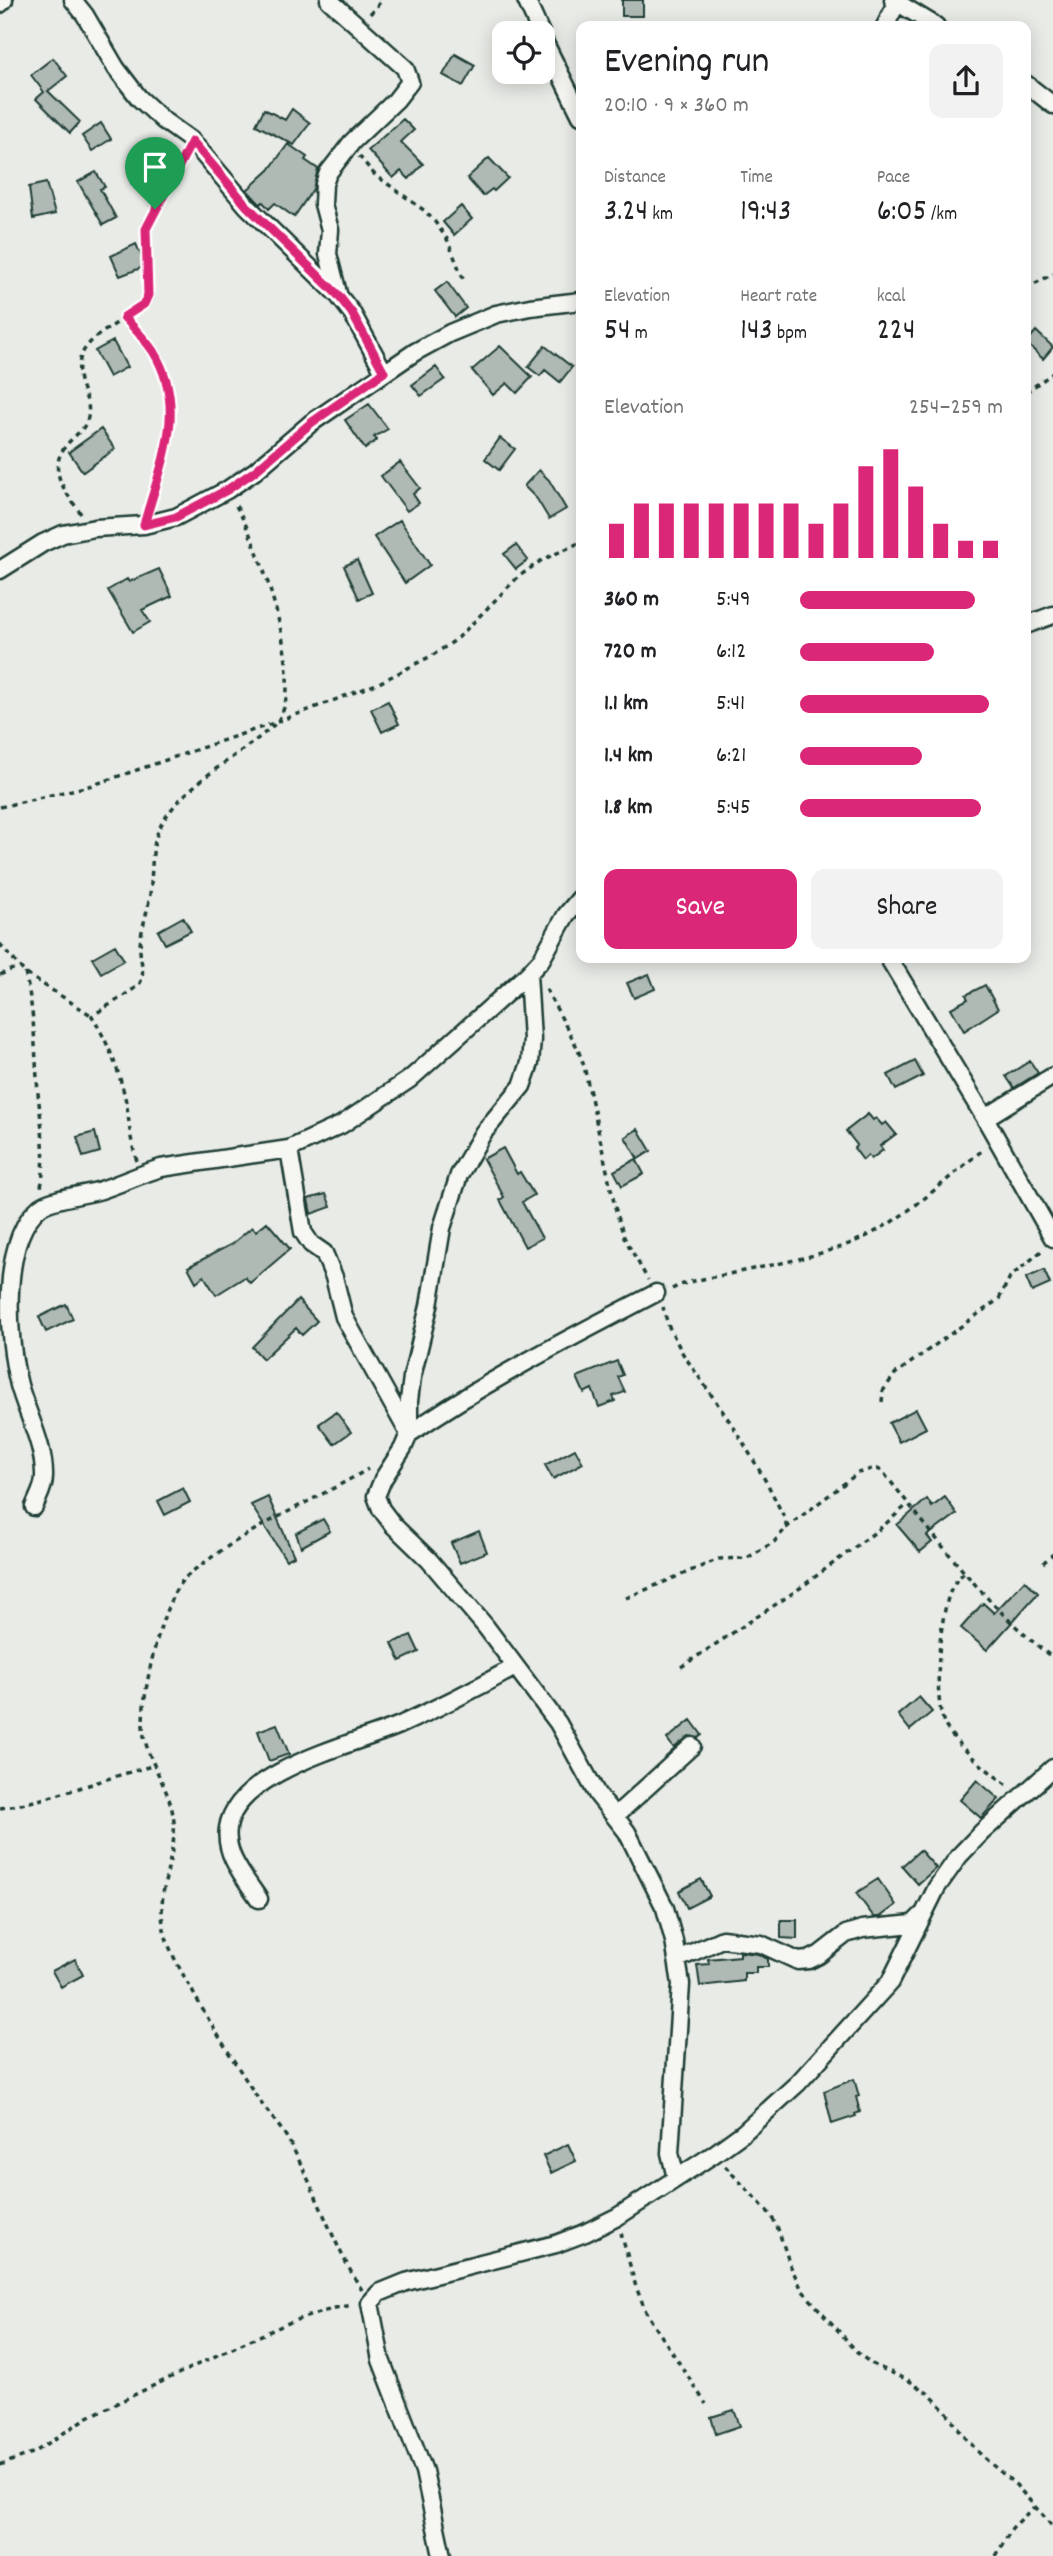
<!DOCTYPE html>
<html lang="en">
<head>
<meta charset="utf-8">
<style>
  body { margin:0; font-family:Dekko,sans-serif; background:#f2f2f2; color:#202124; height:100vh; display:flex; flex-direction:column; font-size:26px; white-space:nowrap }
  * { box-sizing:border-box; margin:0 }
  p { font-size:23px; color:#757577 }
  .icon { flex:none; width:38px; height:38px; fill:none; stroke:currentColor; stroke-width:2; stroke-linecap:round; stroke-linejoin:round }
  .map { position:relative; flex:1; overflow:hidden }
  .drawer { position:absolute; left:576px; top:21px; width:455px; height:942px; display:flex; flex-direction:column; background:#fff; border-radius:14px; box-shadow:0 4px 18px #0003 }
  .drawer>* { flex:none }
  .buttons { position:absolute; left:492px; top:21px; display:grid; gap:14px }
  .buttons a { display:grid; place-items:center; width:63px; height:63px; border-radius:14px; background:#fff; box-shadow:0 4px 18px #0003; font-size:35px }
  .pin { position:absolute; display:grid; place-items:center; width:60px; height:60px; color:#fff; margin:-72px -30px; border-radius:50% 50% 50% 0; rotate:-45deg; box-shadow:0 0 7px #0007 }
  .pin .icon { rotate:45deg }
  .round { display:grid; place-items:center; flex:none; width:74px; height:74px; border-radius:14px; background:#f2f2f2 }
  .overview { display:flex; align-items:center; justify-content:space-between; height:119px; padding:0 28px }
  h1 { font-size:38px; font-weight:600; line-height:52px }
  .stats { display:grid; grid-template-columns:repeat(3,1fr); gap:10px; height:119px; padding:7px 28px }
  .stats div { display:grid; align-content:center }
  .stats b { font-size:30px; font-weight:600 }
  .stats small { font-size:19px; font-weight:400 }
  .stats p { font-size:19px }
  .chart { height:196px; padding:14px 28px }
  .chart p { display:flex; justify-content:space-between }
  .chart svg { width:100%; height:126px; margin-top:7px; stroke:#db2777; stroke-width:6 }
  .button { display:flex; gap:14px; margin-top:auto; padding:14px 28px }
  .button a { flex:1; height:80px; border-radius:14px; background:#db2777; color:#fff; font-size:28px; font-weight:600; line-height:80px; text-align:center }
  .button a+a { background:#f2f2f2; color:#202124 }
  ul { padding:0 28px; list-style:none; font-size:23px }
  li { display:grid; grid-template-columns:112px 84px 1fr; align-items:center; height:52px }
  li i { height:18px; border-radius:9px; background:#db2777 }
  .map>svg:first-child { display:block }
  .building { fill:#b0bab5; stroke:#1f3d34; stroke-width:2 }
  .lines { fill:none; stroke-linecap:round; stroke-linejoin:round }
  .street-casing { stroke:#1f3d34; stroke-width:21 }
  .path { stroke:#1f3d34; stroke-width:3.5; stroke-dasharray:5 5; stroke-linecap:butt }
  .street { stroke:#f6f6f2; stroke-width:16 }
  .route-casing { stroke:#fff; stroke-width:14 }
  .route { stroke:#db2777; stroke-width:9 }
</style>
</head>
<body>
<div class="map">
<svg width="1053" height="2556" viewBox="0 0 1053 2556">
  <rect width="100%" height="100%" fill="#e9ebe7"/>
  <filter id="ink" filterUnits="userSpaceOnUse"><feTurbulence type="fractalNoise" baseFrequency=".0143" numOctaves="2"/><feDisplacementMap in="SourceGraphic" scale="14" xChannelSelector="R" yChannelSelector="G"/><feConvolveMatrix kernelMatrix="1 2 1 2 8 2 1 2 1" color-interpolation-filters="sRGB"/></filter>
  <g filter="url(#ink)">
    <!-- building -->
    <path class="building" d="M622,0H643V16H622Z
      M455,54L475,65L463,86L443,75Z
      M53,58L67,76L48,91L80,122L70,133L36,99L44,92L31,75Z
      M264,109L285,120L292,109L310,123L294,145L256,125Z
      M403,119L414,130L401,142L423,164L409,179L401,171L393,178L368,150Z
      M101,123L111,139L92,151L82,136Z
      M288,144L307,157L305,160L318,169L313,189L294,217L275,203L269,209L263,202L260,204L247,190L269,170Z
      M489,158L508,178L494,191L492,189L483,196L467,178Z
      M96,172L105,187L100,189L116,218L103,225L78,182Z
      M46,183L55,214L33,219L29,187Z
      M461,206L472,219L454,235L443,222Z
      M136,244L146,266L120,276L111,256Z
      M447,282L466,308L455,317L435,291Z
      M1036,331L1053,347L1043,359L1026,343Z
      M113,341L127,367L109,377L95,351Z
      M500,346L532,377L517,393L507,383L493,395L472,370Z
      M545,346L572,367L560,382L545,370L540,376L528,367Z
      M436,367L445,379L421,396L412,385Z
      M369,404L388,429L374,437L377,440L365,449L345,420Z
      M101,429L115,449L83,472L69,452Z
      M500,438L515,449L499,470L485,459Z
      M400,462L420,488L413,494L419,503L407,511L381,476Z
      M539,470L549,480L566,509L549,519L537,499L524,486Z
      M400,520L430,565L405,583L374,537Z
      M516,545L528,560L516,569L504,554Z
      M357,560L372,593L359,599L344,566Z
      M159,569L172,596L142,610L150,622L133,632L108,590L127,579L129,582Z
      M388,701L399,724L382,732L371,709Z
      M183,917L191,931L165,944L158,931Z
      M115,945L124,960L101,973L92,958Z
      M649,974L655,989L634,998L627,983Z
      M985,985L998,1009L964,1031L951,1008L968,999L966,995Z
      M915,1061L923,1076L896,1090L888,1075Z
      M1030,1061L1038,1073L1014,1088L1006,1076Z
      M868,1114L873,1120L876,1118L882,1125L886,1122L896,1134L880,1146L883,1150L871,1159L868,1155L863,1160L854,1148L857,1145L846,1131Z
      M638,1129L651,1151L638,1159L625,1137Z
      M95,1132L100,1152L83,1157L77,1137Z
      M503,1148L517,1174L520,1172L534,1195L522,1202L542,1238L525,1247L500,1200L504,1197L483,1159Z
      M636,1159L644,1174L622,1186L614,1171Z
      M326,1194L331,1207L311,1214L308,1199Z
      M267,1222L290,1249L250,1283L245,1277L216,1295L204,1276L196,1282L188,1267L232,1244L252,1227L256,1231Z
      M1044,1270L1050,1284L1032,1292L1026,1278Z
      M298,1300L317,1321L302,1335L296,1328L263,1359L252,1347Z
      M66,1304L73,1319L46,1332L39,1317Z
      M617,1361L623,1375L618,1377L625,1392L613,1396L615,1401L599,1407L592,1389L584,1393L577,1377Z
      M916,1409L926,1428L899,1442L889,1423Z
      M336,1412L351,1432L334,1444L319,1424Z
      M575,1449L583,1463L553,1479L545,1465Z
      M183,1488L190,1502L165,1515L158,1501Z
      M268,1497L294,1556L286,1560L251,1505Z
      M945,1497L957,1514L927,1536L932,1542L920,1552L897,1525L927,1499L932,1507Z
      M323,1519L330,1531L301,1547L296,1533Z
      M479,1531L487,1552L460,1563L451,1543Z
      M1025,1580L1038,1593L987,1650L961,1628L983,1603L994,1613Z
      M411,1635L419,1652L400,1661L392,1643Z
      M919,1697L932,1712L910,1730L898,1715Z
      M691,1720L702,1735L698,1738L689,1736L674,1748L667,1739Z
      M277,1724L289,1754L269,1761L258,1731Z
      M977,1780L999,1799L981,1818L960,1800Z
      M920,1850L936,1868L918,1884L902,1866Z
      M701,1879L710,1896L687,1908L679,1891Z
      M878,1879L896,1905L880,1917H874L856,1893Z
      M781,1920H797V1939L781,1938Z
      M740,1952L758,1954L768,1959V1967H756V1973H744V1981L700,1986L697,1965L709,1964L708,1959L740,1956Z
      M75,1959L83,1975L61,1987L52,1971Z
      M854,2079L859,2096L856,2097L860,2112L855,2114L856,2116L832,2124L824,2091Z
      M568,2144L576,2161L551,2173L543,2156Z
      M734,2410L740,2426L716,2434L711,2417Z"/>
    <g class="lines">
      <!-- street casing -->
      <g class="street-casing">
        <path id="street" d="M73,0L85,15L116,68L139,98L164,121L192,141L247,206L338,295L352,313L384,372
          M329,0L405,68L410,82L396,100L352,142L328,173L324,184L323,204L330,230L328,254L338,293
          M526,0L541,33
          M893,0L936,26
          M0,4L4,0
          M885,26L897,3
          M542,37L581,116
          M1026,84L1053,105
          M0,570L43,543L63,534L95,528L144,525L176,517L227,490L255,471L311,423L415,352L450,333L496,314L530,307L581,301
          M1026,625L1053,615
          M888,957L985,1118L1053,1238
          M528,974L532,1039L530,1063L522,1086L483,1133L459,1175L442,1228L429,1306L412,1377L409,1401V1434L403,1448L383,1479L376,1496L381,1509L393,1525L429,1560L486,1627L558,1723L597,1794L627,1832L665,1908L674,1941L681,1984L670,2153L676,2178
          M985,1118L1053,1076
          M289,1149L303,1232L311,1244L324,1253L334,1277L344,1317L409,1434C487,1380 572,1337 656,1293
          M34,1507C38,1497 44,1488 44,1477C45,1446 27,1414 19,1385C7,1338 0,1240 40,1207C52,1198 85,1195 101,1190C122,1183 141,1174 161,1168L289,1149L341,1125L410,1079L528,974L541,960L566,915L581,897
          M615,1816L692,1746
          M259,1899C245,1878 224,1855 228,1828C236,1771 355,1744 400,1725C440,1707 477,1688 515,1667
          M678,1959L722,1939L761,1944L798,1961L809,1960L819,1955L846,1934L862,1929L913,1924L922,1915
          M442,2556L424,2471L381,2360L370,2303L379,2293L406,2282L556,2244L585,2233L617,2217L714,2154L743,2133L798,2083L890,1982L937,1887L959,1856L982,1832L1053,1768"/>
      </g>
      <!-- path -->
      <path class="path" d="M370,14L382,0
        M359,156L374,174L425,211L435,222L447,239L464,281
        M1026,288L1053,274
        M124,317C160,357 177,389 169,444C166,465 155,486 149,506
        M1026,392L1053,373
        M81,514C62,487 44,466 72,439C79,432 86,427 88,417C91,404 83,393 80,381C74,352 90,340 112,326C123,319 133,311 144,304L148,284L146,229L184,157
        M0,807L93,785L277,722L379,683L433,655L457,639L518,577L542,560L581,542
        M0,944L25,973L91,1015
        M25,973C35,1013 35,1053 38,1093C41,1124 47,1156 41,1187
        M0,975L17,967
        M546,989L577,1047L584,1066L615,1207L624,1237L648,1280
        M137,1161C130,1140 130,1128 127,1107C121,1075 109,1044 92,1016C102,1009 134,991 140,983C146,973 139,957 140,946C141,928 148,912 150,894C153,871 150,848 160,827C182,784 240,756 274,725C312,690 258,542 235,504
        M672,1289C689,1280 709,1278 729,1274C767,1266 806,1259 843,1246C898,1227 940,1184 984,1149
        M882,1402L883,1391L895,1374L999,1299L1010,1277L1044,1249
        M786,1528L858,1473L875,1468L882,1471C936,1537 985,1606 1053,1658
        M1043,1563L1053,1554
        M964,1573C958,1578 954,1583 951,1590C939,1616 932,1703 946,1727C959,1748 989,1772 1009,1786
        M626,1598L719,1559L747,1558L774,1542L786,1528V1521L768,1485L737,1432L683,1354L668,1325L663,1307
        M681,1667L796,1591L882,1527L907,1505
        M0,1808C52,1800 101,1779 152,1766
        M725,2166L769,2213L777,2226L790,2265L802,2290L859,2354L872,2364L908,2380L929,2394L946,2411L964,2436L983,2457L1016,2485L1053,2527
        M621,2233L636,2287L647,2314L706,2404
        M362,2290C331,2242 315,2186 287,2138C279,2125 268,2113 259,2100C235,2063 211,2025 190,1987C180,1969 168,1949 164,1929C155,1887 180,1851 173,1815C169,1788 150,1765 144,1736C138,1705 161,1603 183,1580C191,1571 203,1564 212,1557C261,1522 317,1499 368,1469
        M0,2465L35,2452L88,2417L230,2349L293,2321L335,2308L353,2305
        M996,2556L1012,2528L1034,2507"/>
      <!-- street -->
      <use href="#street" class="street"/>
    </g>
  </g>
  <g class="lines" filter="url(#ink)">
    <!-- route casing -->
    <g class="route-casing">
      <path id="route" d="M192,141L247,206L338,295L352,313L384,372L311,423L255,471L227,490L176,517L144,525C160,466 189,409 153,351C145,339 134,328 124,317L144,304L148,295L146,229Z"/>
    </g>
    <!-- route -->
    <use href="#route" class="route"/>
  </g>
</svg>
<div class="buttons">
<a><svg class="icon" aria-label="locate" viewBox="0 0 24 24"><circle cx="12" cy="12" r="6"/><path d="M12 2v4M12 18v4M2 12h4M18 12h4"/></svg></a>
</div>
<div class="pin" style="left:155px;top:209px;background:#1e9e55"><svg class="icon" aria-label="arrive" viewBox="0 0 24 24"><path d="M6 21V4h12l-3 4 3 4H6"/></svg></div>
<section class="drawer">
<div class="overview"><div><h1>Evening run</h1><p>20:10 · 9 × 360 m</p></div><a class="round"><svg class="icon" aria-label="share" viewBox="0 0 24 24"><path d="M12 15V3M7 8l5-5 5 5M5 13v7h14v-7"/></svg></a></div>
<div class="stats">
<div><p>Distance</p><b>3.24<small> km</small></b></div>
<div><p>Time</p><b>19:43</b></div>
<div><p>Pace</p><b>6:05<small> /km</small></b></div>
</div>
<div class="stats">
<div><p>Elevation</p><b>54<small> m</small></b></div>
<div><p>Heart rate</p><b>143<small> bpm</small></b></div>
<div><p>kcal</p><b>224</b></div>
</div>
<div class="chart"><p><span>Elevation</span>254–259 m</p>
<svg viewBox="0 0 160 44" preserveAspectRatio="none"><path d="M5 44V32M15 44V25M25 44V25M35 44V25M45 44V25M55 44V25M65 44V25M75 44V25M85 44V32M95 44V25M105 44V12M115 44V6M125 44V19M135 44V32M145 44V38M155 44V38"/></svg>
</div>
<ul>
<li><b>360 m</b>5:49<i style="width:86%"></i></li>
<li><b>720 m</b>6:12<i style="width:66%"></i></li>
<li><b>1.1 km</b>5:41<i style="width:93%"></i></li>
<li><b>1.4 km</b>6:21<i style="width:60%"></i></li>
<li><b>1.8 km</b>5:45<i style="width:89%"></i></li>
</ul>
<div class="button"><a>Save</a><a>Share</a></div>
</section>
</div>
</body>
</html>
